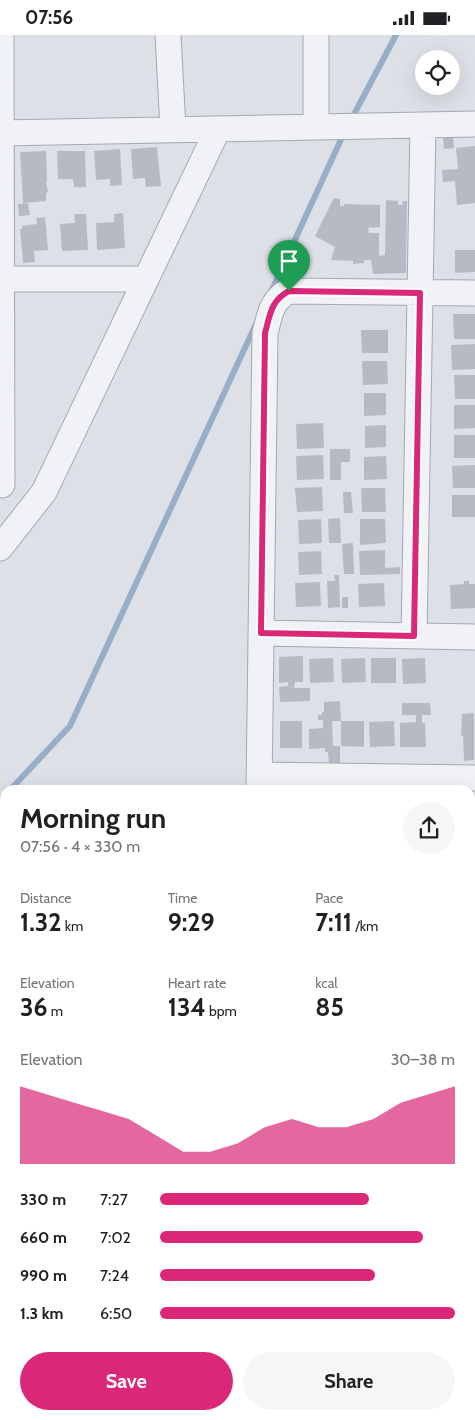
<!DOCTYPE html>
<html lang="en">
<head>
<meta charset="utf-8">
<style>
  body { margin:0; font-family:Cabin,sans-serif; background:#f6f6f6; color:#202124; height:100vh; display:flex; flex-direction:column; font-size:19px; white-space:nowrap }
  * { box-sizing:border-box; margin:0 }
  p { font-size:16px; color:#757577 }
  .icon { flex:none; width:28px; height:28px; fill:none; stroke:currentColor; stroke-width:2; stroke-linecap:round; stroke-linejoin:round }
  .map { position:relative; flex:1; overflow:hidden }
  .sheet { position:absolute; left:0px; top:750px; width:475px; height:635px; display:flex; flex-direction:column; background:#fff; border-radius:15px 15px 0 0; box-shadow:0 5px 20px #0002 }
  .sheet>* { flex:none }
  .controls { position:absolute; left:415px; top:15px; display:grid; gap:10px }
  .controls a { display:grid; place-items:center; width:45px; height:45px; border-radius:50%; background:#fff; box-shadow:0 5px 20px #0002; font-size:25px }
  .pin { position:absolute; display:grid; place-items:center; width:42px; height:42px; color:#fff; margin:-51px -21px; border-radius:50% 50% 50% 0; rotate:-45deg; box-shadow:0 0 5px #0007 }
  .pin .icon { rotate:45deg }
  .round { display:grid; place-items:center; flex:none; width:52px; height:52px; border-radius:26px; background:#f6f6f6 }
  .head { display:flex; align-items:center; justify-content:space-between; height:85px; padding:0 20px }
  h1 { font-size:28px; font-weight:700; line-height:38px }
  .figures { display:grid; grid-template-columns:repeat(3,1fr); gap:8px; height:85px; padding:5px 20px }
  .figures div { display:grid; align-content:center }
  .figures b { font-size:25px; font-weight:700 }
  .figures small { font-size:14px; font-weight:400 }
  .figures p { font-size:14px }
  .chart { height:140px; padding:10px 20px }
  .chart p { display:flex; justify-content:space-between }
  .chart svg { width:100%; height:90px; margin-top:5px; fill:#db2777; opacity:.7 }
  .button { display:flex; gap:10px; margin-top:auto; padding:10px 20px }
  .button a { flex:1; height:58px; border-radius:30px; background:#db2777; color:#fff; font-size:20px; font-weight:700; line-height:58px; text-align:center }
  .button a+a { background:#f6f6f6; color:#202124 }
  ul { padding:0 20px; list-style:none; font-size:16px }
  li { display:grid; grid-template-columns:80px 60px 1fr; align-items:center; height:38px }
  li i { height:12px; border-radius:6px; background:#db2777 }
  .status { display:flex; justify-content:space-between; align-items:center; height:35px; padding:0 25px; background:#fff; direction:ltr }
  .status svg { height:14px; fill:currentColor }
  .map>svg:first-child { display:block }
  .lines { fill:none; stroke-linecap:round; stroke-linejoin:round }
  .stream { stroke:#98aec7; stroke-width:6 }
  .building { fill:#b5bac4 }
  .minor-casing { stroke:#a3a8b1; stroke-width:27 }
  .minor { stroke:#f0f2f5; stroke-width:25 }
  .route-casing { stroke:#fff; stroke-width:10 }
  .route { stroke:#db2777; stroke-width:6 }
</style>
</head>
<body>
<div class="status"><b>07:56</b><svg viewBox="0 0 49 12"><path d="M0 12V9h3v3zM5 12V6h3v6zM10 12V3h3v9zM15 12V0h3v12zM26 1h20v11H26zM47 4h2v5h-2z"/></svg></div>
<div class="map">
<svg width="475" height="1385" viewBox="0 0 475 1385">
  <rect width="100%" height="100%" fill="#dde1e7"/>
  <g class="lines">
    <!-- stream -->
    <path class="stream" d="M351,85L396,0
      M270,259L344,98
      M10,755L70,691L256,289
      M0,766L5,761"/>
  </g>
  <!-- building -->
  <path class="building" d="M453,102L454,113L444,114L443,103Z
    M475,111V168L457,170L455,146L443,147L442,135L458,134L456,113Z
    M157,112L161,151L146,152L145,143L133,144L131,114Z
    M120,114L122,150L110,151V144L96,145L94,116Z
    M46,116L47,147H46L48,157L46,158V166L23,168L20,117Z
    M57,116H85L86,152H74L73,144H58Z
    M334,163L340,164V171H344V169L380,170V192L368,193L369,198H379V221L385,220L386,165L398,166V170H403L402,166H407L406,238L373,239L371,225H364V228L353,229V226L331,225L335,212L315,201Z
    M28,168L30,180L19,181L18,169Z
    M123,178L125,213L97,215L96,188L114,187V179Z
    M74,179H86L88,215L62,216L60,189L75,188Z
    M45,182L48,215L34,216L35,227L23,228L20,194H22V191L37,189L36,183Z
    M455,215H475V237L455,238Z
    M453,279H475V304H454Z
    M361,295H388V318H362Z
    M475,309V334L452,335L451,310Z
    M362,326H387L388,349L363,350Z
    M454,340H475V364H455Z
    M364,358H386V380L364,381Z
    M454,370H475V393L454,394Z
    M323,388L324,413L297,414L296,389Z
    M386,390V412L365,413V391Z
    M454,400H475V423H454Z
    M330,414H350V427H341V445H330Z
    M323,420L324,444L297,445L296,421Z
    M386,421L387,444L364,445V422Z
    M475,430V453H453L452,431Z
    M322,452L323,476L297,477L295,453Z
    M361,453H385L386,477H362Z
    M343,457H351L353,478H344Z
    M452,460H475V482H452Z
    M340,483L341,508H329L328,484Z
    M321,484L322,508L299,509L298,485Z
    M360,484H385L386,508L360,510Z
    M353,508L354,539H344L342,509Z
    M385,515V533L400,532V539L360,540L359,516Z
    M321,516L322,539L299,540L298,517Z
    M334,540H339L340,572L328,573L327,546H335Z
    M464,546H469V549H475V573L451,574L450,550L464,549Z
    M320,547L321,571L296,572L295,548Z
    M384,548L385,571L359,572L358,549Z
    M342,562H348V573H342Z
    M303,621V647H295L294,653H310V666L280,667L279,652L288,651V647L279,648V622Z
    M333,623L334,647L310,648L309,624Z
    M365,623L366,647L342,648L341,624Z
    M371,623H396V648H371Z
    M425,623L426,648L403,649L402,624Z
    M340,666L341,686H332L333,711H340V730H335V728H329L328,717H325V713L309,714V694L323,693V685H318V680H322V677H324V667Z
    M402,668H430L431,680H422V688H425L426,712H400V688L416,687V680H402Z
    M474,678V725L464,726L463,701H461L462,679Z
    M280,686H302V713H280Z
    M341,686H364V712L341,711Z
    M394,686L395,711L370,712L369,687Z
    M470,770H473V780H475L474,793H470Z
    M470,801H474L475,823L470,824Z
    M470,830H475L474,853L470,854Z
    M470,950H475V975H470Z
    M470,1221H475V1232H472V1239H475V1245H470Z
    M475,1277V1306H472V1298H470V1278Z
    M240,1380H275V1385H240Z"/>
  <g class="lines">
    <!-- minor casing -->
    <g class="minor-casing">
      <path id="minor" d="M1,0L2,450
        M168,0L173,94
        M316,92V0
        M0,98L475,89
        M2,244H146
        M0,513L44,457L218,94
        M261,598L475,602
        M414,601L423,90
        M260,740L475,743
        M259,755L265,298C270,280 271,265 289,256L475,258
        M0,1005H5
        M470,1010H475
        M105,1380V1385
        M219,1380V1385
        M430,1380L475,1385"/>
    </g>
    <!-- minor -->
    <use href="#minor" class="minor"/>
  </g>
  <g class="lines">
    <!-- route casing -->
    <g class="route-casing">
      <path id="route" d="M289,256L420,258L414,601L261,598L265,298C270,280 271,265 289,256Z"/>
    </g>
    <!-- route -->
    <use href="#route" class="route"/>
  </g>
</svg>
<div class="controls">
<a><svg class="icon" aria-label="locate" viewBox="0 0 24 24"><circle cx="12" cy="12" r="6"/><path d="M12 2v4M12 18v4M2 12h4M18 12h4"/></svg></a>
</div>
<div class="pin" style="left:289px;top:256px;background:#1e9e55"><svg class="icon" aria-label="arrive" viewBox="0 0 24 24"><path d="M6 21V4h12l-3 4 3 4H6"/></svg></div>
<section class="sheet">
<div class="head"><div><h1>Morning run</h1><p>07:56 · 4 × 330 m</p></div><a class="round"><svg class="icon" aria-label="share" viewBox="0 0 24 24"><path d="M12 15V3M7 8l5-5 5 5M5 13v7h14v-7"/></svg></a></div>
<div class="figures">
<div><p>Distance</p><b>1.32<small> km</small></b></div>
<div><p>Time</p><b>9:29</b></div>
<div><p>Pace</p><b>7:11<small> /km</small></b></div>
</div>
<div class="figures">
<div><p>Elevation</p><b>36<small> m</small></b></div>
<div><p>Heart rate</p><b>134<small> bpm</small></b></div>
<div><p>kcal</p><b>85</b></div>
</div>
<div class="chart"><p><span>Elevation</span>30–38 m</p>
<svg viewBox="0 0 160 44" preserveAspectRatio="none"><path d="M0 44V6L10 10L20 14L30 18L40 22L50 30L60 38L70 38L80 34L90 26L100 22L110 26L120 26L130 22L140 14L150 10L160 6V44z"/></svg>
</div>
<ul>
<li><b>330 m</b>7:27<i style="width:71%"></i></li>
<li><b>660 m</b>7:02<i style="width:89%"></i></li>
<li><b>990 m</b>7:24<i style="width:73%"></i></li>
<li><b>1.3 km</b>6:50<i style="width:100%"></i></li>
</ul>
<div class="button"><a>Save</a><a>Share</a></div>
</section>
</div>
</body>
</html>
